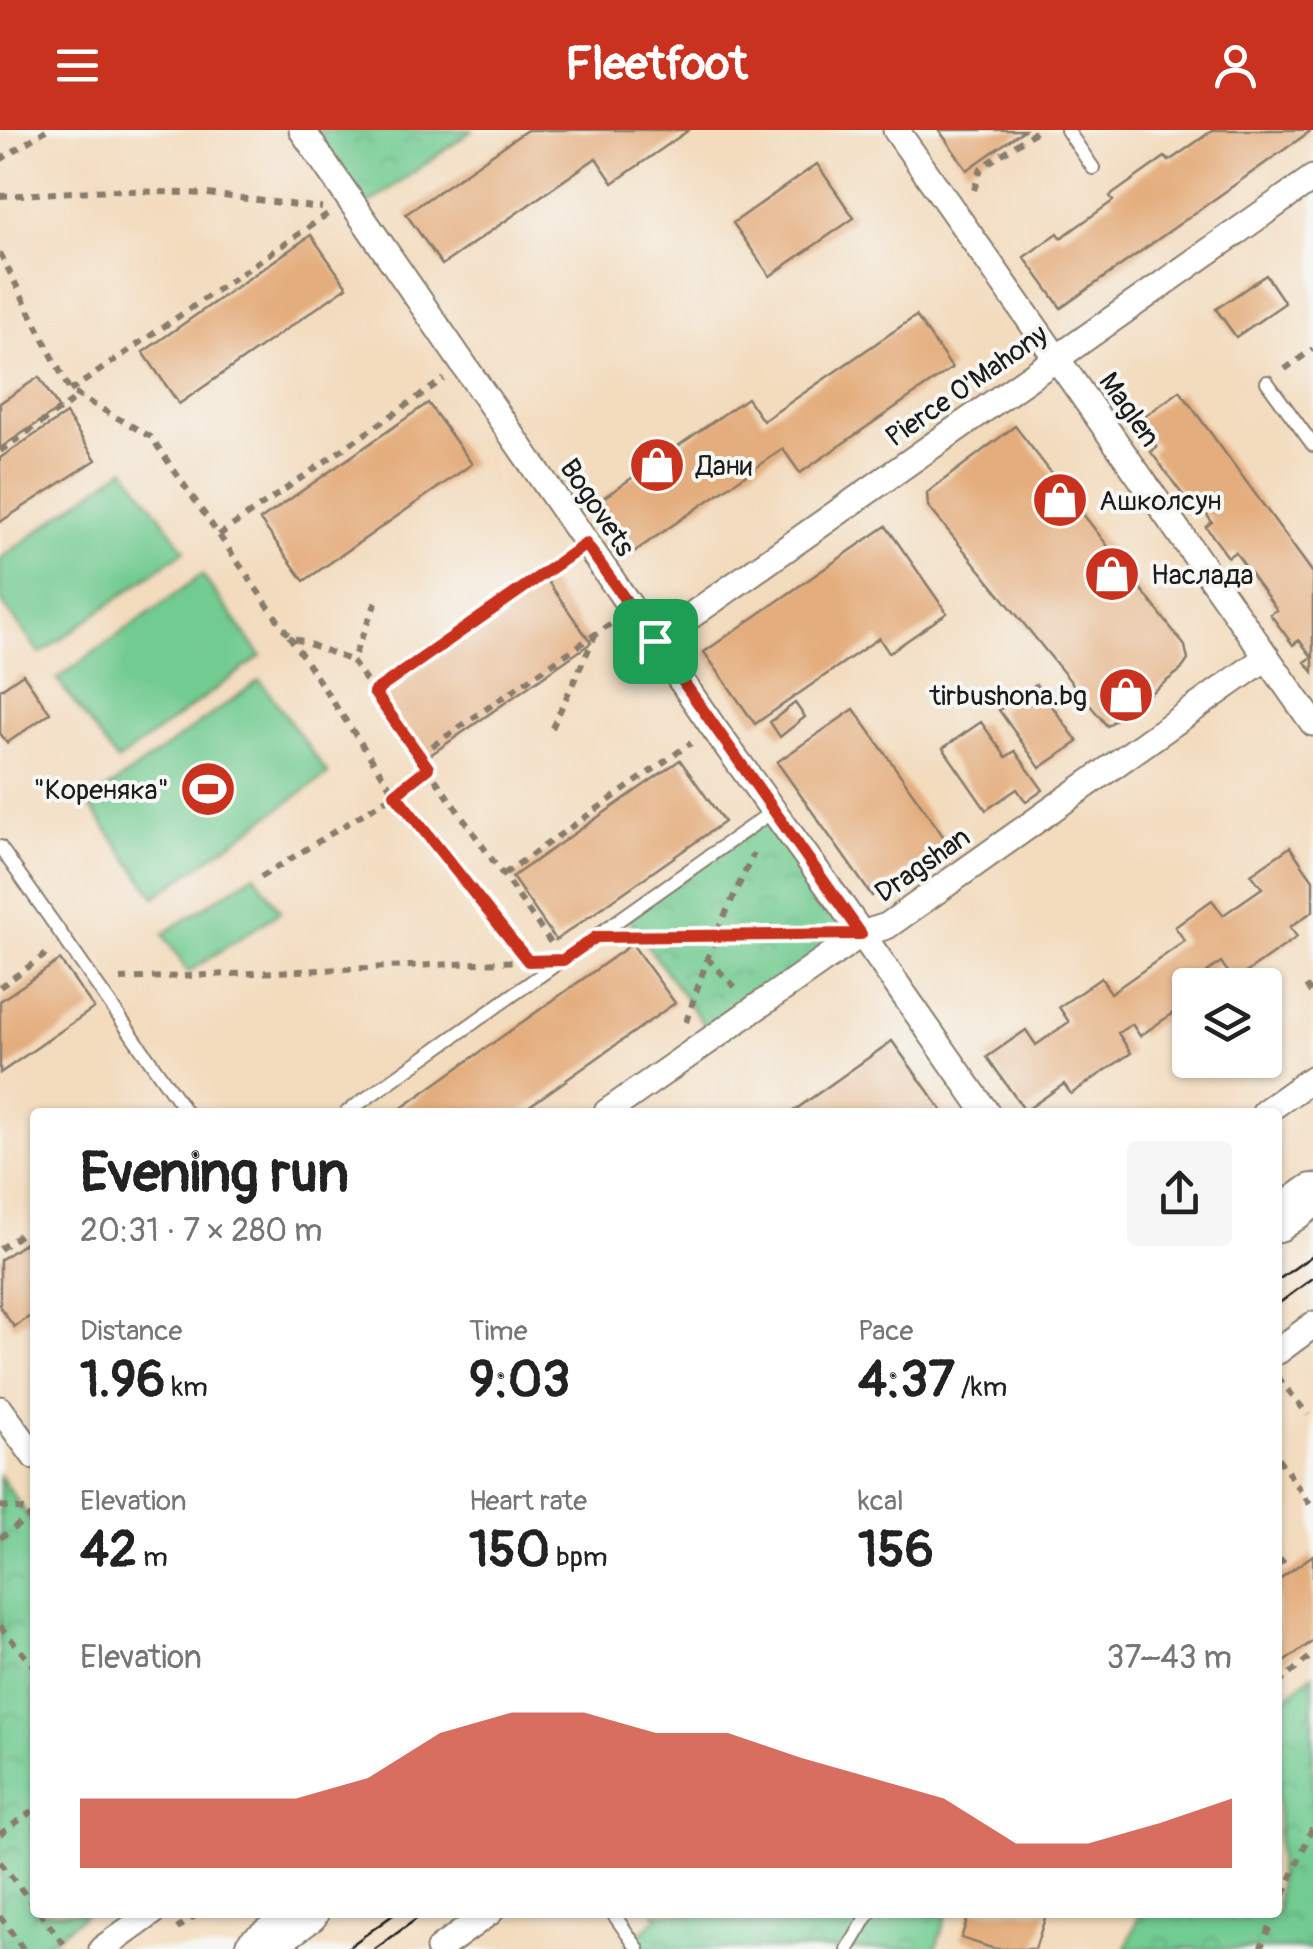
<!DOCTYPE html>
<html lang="en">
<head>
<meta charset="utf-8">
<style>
  body { margin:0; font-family:Pangolin,sans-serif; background:#f6f6f6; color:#222; height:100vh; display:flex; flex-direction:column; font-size:38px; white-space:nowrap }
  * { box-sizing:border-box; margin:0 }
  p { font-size:32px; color:#767676 }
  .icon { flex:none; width:55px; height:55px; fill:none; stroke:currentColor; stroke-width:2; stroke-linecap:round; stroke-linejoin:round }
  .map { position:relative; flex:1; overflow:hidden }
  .drawer { position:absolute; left:30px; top:978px; width:1252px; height:810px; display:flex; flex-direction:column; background:#fff; border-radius:10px; box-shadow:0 2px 8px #0004 }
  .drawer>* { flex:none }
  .tools { position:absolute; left:1172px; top:838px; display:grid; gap:20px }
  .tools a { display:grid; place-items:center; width:110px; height:110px; border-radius:10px; background:#fff; box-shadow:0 2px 8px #0004; font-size:50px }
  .pin { position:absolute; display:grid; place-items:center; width:85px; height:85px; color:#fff; margin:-42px; border-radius:20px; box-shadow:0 5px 15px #0006 }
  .round { display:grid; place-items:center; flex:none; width:105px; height:105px; border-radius:10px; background:#f6f6f6 }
  .head { display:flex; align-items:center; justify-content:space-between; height:170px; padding:0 50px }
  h1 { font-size:55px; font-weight:800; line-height:75px }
  .figures { display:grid; grid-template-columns:repeat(3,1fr); gap:15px; height:170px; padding:10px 50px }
  .figures div { display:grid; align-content:center }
  .figures b { font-size:50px; font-weight:800 }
  .figures small { font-size:28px; font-weight:400 }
  .figures p { font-size:28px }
  .chart { height:280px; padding:20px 50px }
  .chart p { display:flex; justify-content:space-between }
  .chart svg { width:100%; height:180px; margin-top:10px; fill:#c8321e; opacity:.7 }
  header { display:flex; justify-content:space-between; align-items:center; height:130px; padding:0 50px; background:#c8321e; color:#fff; font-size:45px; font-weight:800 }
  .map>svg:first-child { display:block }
  .park { fill:url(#park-crowns); stroke:#477456; stroke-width:2.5 }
  .pitch { fill:#72cb91; stroke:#477456; stroke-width:2.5 }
  .building { fill:#e4ad7d }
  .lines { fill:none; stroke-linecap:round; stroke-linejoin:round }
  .service-casing { stroke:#887c6c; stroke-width:16 }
  .minor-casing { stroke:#887c6c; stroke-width:29 }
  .primary-casing { stroke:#887c6c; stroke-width:46 }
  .path { stroke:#887c6c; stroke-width:6; stroke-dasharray:8 8; stroke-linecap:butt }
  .service { stroke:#fff; stroke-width:12 }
  .minor { stroke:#fff; stroke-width:25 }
  .primary { stroke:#fff; stroke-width:42 }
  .tram { stroke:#1c1c1c; stroke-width:2.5 }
  .route-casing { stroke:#fff; stroke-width:20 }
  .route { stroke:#c8321e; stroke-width:12 }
  .labels { text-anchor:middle; stroke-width:8; stroke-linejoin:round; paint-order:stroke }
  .street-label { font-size:28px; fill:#1c1c1c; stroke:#f6f6f2 }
  .poi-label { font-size:28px; fill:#1c1c1c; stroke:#f6f6f2; text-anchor:start }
</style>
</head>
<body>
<header><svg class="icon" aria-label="menu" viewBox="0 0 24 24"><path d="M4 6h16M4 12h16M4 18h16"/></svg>Fleetfoot<svg class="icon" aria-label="person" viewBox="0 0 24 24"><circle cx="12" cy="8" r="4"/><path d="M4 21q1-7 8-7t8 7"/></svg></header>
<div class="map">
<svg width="1313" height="1819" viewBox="0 0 1313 1819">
  <defs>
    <pattern id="park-crowns" width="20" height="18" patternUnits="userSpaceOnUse" patternTransform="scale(2.5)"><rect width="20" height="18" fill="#72cb91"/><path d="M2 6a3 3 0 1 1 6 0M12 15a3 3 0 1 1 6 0" fill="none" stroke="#62ae7c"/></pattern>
  </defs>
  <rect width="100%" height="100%" fill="#f6f6f2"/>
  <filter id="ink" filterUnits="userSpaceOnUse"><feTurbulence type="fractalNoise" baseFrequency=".01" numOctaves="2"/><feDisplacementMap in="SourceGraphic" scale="20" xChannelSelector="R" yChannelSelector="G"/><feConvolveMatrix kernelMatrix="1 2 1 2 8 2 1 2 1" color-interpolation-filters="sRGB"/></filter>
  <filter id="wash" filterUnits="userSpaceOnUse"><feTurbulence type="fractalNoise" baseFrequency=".0048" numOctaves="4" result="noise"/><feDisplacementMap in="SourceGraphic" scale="40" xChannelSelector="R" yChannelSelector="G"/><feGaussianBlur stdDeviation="2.25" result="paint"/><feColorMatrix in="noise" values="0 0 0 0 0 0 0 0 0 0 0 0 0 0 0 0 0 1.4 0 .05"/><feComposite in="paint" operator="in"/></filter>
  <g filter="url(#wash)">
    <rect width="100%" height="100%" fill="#f3dbbd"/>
    <!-- park -->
    <path class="park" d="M302,0H473L359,81Z
      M773,681L840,773L835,821L713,907L626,786Z
      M0,1346L35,1396V1782L87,1783L40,1819H0Z
      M1313,1544V1819H1126L1140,1783L1278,1782V1574Z
      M654,1783H947L936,1819H624L658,1787Z"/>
    <!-- pitch -->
    <path class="pitch" d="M125,338L185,420L40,524L0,469V429Z
      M202,445L261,526L117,631L57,549Z
      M260,550L328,644L155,767L88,673Z
      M255,744L280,782L188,842L163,804Z"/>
    <g id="blocks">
      <!-- building -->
      <path class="building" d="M527,0H689L613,53L596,28L442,135L406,84Z
        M939,0H1024L967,40Z
        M1213,0H1312L1061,178L1024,127L1058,103L1061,108L1113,71L1110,66L1165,27L1169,31Z
        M817,34L854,88L770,146L733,93Z
        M311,105L347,157L179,274L143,222Z
        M1266,145L1285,173L1236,207L1216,179Z
        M916,186L952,238L800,343L783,319L628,426L593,375L747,268L763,291Z
        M39,247L59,279L0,318V273Z
        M1180,261L1313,443V542L1305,532L1312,527L1299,510L1293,515L1270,484L1277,480L1235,422L1228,427L1206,397L1212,392L1202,378L1196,383L1151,322L1157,317L1138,291Z
        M428,273L472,334L304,451L260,390Z
        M66,284L96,330L0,392V328Z
        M1015,296L1185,516L1188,530L1181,540L1107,596L928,376L927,363L933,358Z
        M886,396L947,483L889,523L879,508L755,594L704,522Z
        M547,450L591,513L423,630L379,568Z
        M23,544L50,583L7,613L0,603V560Z
        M1036,554L1078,612L1040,638L999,580Z
        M795,573L805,587L780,607L770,592Z
        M854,579L948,713L872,766L777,632Z
        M981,592L1006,627L1015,621L1043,660L1026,672L1017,659L986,680L943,618Z
        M680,630L724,692L556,810L512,747Z
        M1290,717L1313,750V781L1290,797L1297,807L1234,851L1221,832L1207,842L1215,855H1190V871L1140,906L1132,894L1118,903L1131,923L1071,964L1064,954L1025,981L987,927L1026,900L1036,915L1069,892L1059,877L1101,848L1111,863L1185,811L1175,797L1212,770L1223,785L1262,758L1251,744Z
        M632,814L675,873L521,982H396Z
        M60,830L94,878L0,943V871Z
        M892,911L943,982H792Z
        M35,1106V1183L14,1197L0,1177V1130Z
        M1313,1425V1511L1278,1536V1450Z
        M970,1782H1047L1035,1819H995L961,1808Z"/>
    </g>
  </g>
  <g filter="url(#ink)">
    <use href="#blocks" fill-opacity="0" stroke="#887c6c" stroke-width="2.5"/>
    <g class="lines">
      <!-- service casing -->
      <g class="service-casing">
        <path id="service" d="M1067,0L1093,38
          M1267,252L1313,315
          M0,717L186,982
          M347,982L773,681
          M612,1782L638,1819
          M848,1819L870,1782"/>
      </g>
      <!-- minor casing -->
      <g class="minor-casing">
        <path id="minor" d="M302,0L713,597L840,773L986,982
          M896,0L1313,593
          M655,511L1313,48
          M607,982L861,804L887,796L1267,527
          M1265,982L1313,948
          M1278,1221L1313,1195
          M0,1279L35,1327
          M102,1819L153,1782
          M439,1819L490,1782"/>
      </g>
      <!-- primary casing -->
      <g class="primary-casing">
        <path id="primary" d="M1278,1090L1313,1065
          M256,1819L307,1782"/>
      </g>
      <!-- path -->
      <path class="path" d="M0,30L46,0
        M974,60L981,38L1038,0
        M0,66L111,60L207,64L322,78
        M0,123L70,261L151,307L289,506L352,531
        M1285,239L1313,219
        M70,261L329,83
        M0,321L80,266
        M219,405L444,249
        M376,472L352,531L551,813
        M289,506L395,664L527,830
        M374,561L566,428
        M552,598L596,504
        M419,625L610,494
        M504,744L691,613
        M261,747L395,664L428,638
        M637,807L810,805
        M707,828L738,860
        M120,849L522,831
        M1306,856L1313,865
        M0,857L48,823
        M686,892L715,806L754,723
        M0,1119L35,1094
        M1278,1247L1308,1285
        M1278,1328L1313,1379
        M0,1376L35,1382
        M0,1408L35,1383
        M1278,1434L1289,1426
        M0,1496L35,1538
        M1278,1554L1313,1524
        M0,1704L35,1679
        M0,1732L35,1777
        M1278,1779L1313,1696
        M39,1782L64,1814
        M0,1786L23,1819
        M177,1799L200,1782
        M1260,1819L1276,1782"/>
      <!-- service -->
      <use href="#service" class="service"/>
      <!-- minor -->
      <use href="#minor" class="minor"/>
      <!-- primary -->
      <use href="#primary" class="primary"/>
      <!-- tram -->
      <path class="tram" d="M1278,1150L1313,1125
        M1278,1174L1313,1148
        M346,1819L397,1782
        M375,1819L426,1782"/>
    </g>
  </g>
  <g class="lines" filter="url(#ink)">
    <!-- route casing -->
    <g class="route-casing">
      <path id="route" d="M586,414L861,804L596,807L563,830L528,831L395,664L428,638L374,562Z"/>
    </g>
    <!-- route -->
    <use href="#route" class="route"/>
  </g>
  <!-- icons -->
  <defs>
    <g id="shop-disc" transform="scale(2.875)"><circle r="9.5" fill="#c8321e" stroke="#f6f6f2"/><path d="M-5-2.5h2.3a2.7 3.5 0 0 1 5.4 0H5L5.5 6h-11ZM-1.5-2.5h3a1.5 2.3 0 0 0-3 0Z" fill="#fff"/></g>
    <g id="stadium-disc" transform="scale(2.875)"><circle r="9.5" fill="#c8321e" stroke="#f6f6f2"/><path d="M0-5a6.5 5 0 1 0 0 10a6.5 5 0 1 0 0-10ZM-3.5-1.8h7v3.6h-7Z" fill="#fff"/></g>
  </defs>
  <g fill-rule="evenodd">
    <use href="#shop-disc" x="657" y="335"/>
    <use href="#shop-disc" x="1060" y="370"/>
    <use href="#shop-disc" x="1112" y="444"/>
    <use href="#shop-disc" x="1126" y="565"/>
    <use href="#stadium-disc" x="208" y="659"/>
  </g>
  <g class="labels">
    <!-- street labels -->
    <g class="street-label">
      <text transform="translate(966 255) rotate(-35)" y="10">Pierce O'Mahony</text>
      <text transform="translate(1130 279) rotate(55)" y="10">Maglen</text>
      <text transform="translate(598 377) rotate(56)" y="10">Bogovets</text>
      <text transform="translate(922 734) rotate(-35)" y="10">Dragshan</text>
    </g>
    <!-- poi labels -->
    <g class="poi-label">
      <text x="696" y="345">Дани</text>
      <text x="1099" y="380">Ашколсун</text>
      <text x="1151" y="454">Наслада</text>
      <text x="1087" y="575" text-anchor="end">tirbushona.bg</text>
      <text x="169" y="669" text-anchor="end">"Кореняка"</text>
    </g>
  </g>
</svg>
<div class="tools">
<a><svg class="icon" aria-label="layers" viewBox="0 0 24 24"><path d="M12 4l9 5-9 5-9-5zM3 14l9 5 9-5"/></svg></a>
</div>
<div class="pin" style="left:655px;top:511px;background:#1e9e55"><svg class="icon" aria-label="arrive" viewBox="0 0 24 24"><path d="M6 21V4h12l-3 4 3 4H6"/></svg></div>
<section class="drawer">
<div class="head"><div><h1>Evening run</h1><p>20:31 · 7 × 280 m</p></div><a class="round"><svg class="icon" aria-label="share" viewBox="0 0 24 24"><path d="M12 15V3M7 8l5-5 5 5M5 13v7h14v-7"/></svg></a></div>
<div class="figures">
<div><p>Distance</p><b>1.96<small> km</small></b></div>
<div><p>Time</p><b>9:03</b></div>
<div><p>Pace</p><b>4:37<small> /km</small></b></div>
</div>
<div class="figures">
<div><p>Elevation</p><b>42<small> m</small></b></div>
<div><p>Heart rate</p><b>150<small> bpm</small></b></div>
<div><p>kcal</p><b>156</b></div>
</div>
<div class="chart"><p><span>Elevation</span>37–43 m</p>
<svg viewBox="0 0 160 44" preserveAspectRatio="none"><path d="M0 44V27L10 27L20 27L30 27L40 22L50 11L60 6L70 6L80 11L90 11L100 17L110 22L120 27L130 38L140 38L150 33L160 27V44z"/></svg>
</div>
</section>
</div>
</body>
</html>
